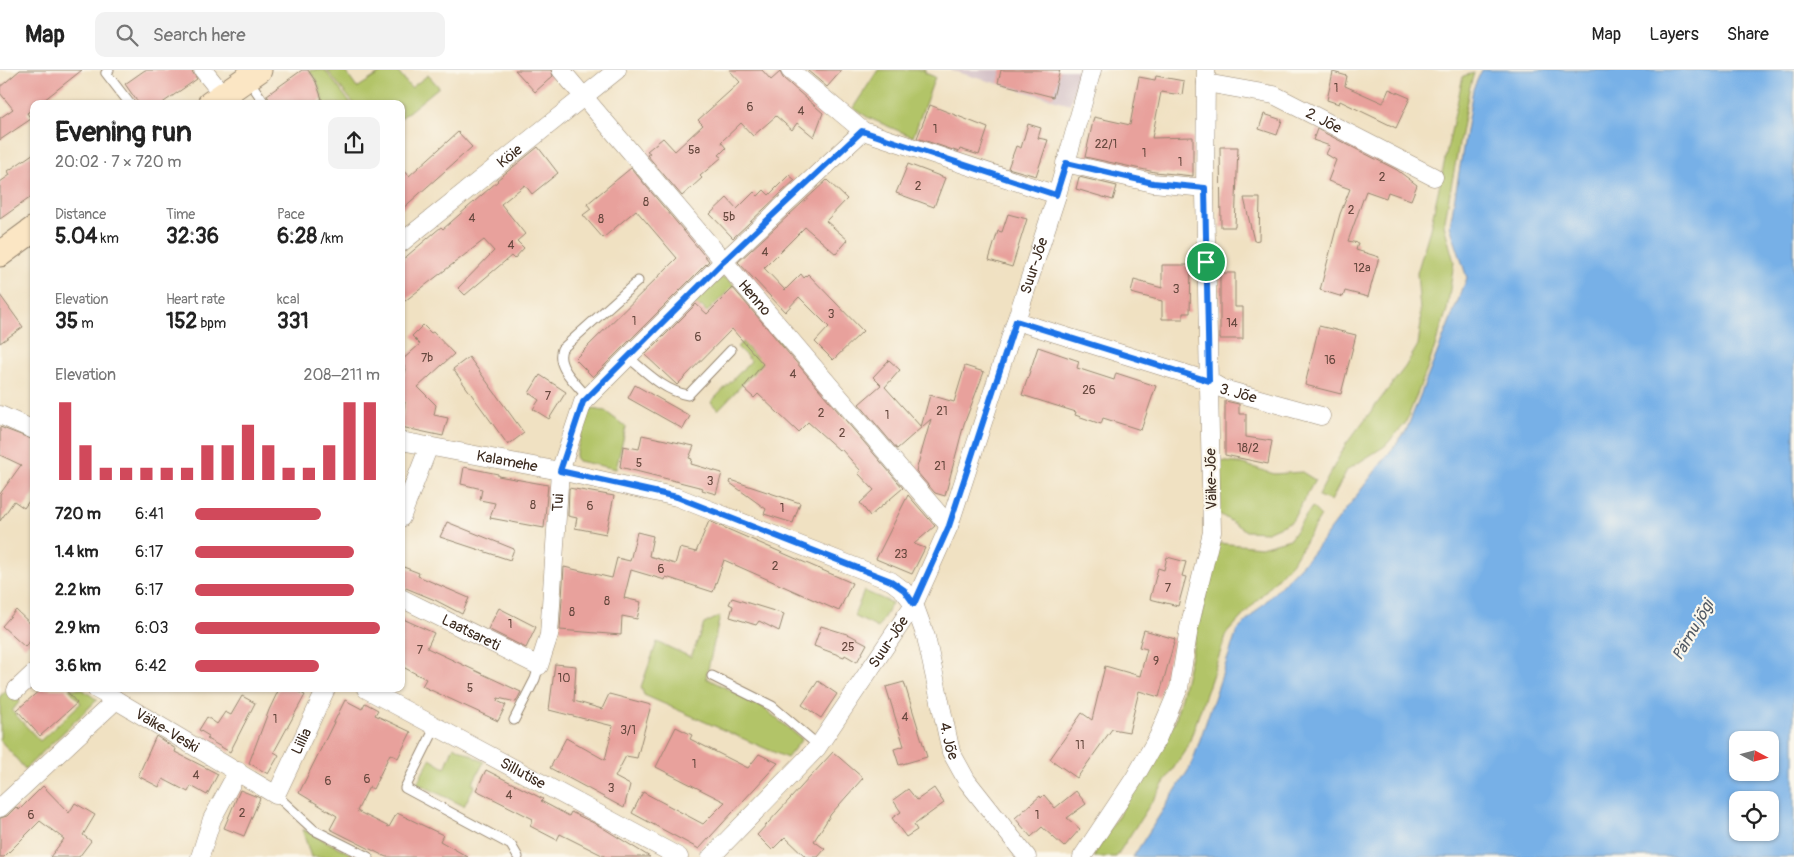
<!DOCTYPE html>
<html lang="en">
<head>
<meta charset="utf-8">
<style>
  body { margin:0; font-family:Pangolin,sans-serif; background:#f2f2f2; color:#222; height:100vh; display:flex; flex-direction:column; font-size:19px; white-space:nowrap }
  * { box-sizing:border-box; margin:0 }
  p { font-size:16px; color:#767676 }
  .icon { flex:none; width:28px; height:28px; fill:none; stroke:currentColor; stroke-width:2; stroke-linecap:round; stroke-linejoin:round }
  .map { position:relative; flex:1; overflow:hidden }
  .side { position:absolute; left:30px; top:30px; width:375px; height:592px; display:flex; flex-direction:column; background:#fff; border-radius:10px; box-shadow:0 1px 4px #0004 }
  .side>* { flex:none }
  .needle { width:32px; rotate:97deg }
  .controls { position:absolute; left:1729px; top:661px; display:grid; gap:10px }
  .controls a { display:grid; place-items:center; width:50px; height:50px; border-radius:10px; background:#fff; box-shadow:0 1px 4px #0004; font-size:25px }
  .pin { position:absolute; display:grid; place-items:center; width:42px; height:42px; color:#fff; margin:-21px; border:2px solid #fff; border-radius:50%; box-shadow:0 1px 5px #0007 }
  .round { display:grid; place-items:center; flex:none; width:52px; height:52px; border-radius:10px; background:#f2f2f2 }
  .headline { display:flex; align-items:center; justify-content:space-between; height:85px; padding:0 25px }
  h1 { font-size:28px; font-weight:700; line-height:38px }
  .metrics { display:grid; grid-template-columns:repeat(3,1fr); gap:8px; height:85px; padding:5px 25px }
  .metrics div { display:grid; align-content:center }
  .metrics b { font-size:21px; font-weight:700 }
  .metrics small { font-size:14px; font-weight:400 }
  .metrics p { font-size:14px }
  .chart { height:140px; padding:10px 25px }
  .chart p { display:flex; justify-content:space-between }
  .chart svg { width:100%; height:90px; margin-top:5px; stroke:#d1495b; stroke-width:6 }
  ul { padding:0 25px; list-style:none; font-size:16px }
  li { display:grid; grid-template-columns:80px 60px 1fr; align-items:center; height:38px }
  li i { height:12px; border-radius:6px; background:#d1495b }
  header { display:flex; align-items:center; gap:30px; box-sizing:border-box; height:70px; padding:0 25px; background:#fff; border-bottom:1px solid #e0e0e0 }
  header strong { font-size:24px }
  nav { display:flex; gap:28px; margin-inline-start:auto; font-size:18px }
  .search { width:350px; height:45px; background:#f2f2f2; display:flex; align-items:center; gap:12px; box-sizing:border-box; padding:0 18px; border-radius:10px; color:#767676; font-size:19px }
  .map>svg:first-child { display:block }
  .industrial { fill:#d2bec5 }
  .green { fill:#b2c467; stroke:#767742 }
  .water { fill:#77b0e7; stroke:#596d82; fill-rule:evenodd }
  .building { fill:#e8a19c }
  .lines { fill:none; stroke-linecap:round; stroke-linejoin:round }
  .service-casing { stroke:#968670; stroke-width:11 }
  .minor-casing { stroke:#968670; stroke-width:19 }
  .secondary-casing { stroke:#968670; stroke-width:27 }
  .service { stroke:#fff; stroke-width:9 }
  .minor { stroke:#fff; stroke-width:18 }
  .secondary { stroke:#fbe6c4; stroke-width:25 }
  .route-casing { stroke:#fff; stroke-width:10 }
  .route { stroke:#1a73e8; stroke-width:6 }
  .labels { text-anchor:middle; stroke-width:4.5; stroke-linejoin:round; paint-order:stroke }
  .number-label { font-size:12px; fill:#66483e }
  .street-label { font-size:15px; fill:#3b2a1e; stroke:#fbf7ec }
  .water-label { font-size:16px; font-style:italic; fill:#505964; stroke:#fbf7ec }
</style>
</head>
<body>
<header>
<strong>Map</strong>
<div class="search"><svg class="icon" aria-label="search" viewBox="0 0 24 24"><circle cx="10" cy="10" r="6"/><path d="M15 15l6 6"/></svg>Search here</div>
<nav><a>Map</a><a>Layers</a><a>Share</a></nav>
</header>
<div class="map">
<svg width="1794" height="787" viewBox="0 0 1794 787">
  <rect width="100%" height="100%" fill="#fbf7ec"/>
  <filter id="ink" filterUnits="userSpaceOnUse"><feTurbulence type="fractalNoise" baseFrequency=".02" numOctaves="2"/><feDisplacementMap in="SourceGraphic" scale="10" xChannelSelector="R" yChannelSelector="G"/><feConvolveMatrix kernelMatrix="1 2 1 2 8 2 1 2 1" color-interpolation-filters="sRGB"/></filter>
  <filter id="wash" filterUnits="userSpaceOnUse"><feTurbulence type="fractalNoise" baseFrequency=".0096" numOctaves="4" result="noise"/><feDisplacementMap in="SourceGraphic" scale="20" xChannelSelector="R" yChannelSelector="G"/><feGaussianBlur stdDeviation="1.12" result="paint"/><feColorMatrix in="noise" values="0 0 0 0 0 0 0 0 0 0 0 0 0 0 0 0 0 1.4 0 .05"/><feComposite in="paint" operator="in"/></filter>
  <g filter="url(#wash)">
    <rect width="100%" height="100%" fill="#f0e1c2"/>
    <!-- industrial -->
    <path class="industrial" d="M949,0H1080L1070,34Z"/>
    <!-- green -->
    <path class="green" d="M309,0H325L351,34H324L317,11Z
      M327,0H344L357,18L385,0H396L411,18L428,5L439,17L401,48V34H354Z
      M878,0H925V3L935,7L913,67L869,48L853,38Z
      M1474,3L1469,20L1444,155L1454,192L1447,240L1428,297L1405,354L1385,376L1347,400L1331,431L1318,426L1346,374L1405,297L1418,275L1421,253L1417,203L1430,159L1463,6Z
      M725,207L734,215L707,242L701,236L694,242L690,237L719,209Z
      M778,267L782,273L718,340L711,332L751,291L737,277L742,272L756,287Z
      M591,339L605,341L626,357L616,399L578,391L575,387L587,343Z
      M1220,391L1243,394L1274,404L1302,402L1315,410L1292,451L1267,462L1246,461L1218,443Z
      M1312,437L1321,446L1294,490L1227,563L1188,676L1116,787H1093L1175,652L1218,473L1261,477L1290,469Z
      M864,521L892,533L878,558L854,546Z
      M720,546L706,608L760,635L802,669L787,688L644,625L641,617L657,572L691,587L704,554Z
      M8,619L20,631L12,641L40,671L81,633L69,619H82L97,630L25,699L0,670V626Z
      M454,676L484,692L472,714L475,715L464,736L417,713L430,689L445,698Z
      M302,759L357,787H311Z"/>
    <!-- water -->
    <path class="water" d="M1482,0H1794V787H1133L1191,696L1237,561L1311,485L1406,361L1467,208L1450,156L1473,19ZM1738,670H1770V702H1738ZM1738,730H1770V762H1738Z"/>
    <g id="blocks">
      <!-- building -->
      <path class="building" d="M20,0H82L39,34H34V38L27,43L31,49L0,70V48L13,39L0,23V17Z
        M145,0H191L197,9L161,34H139L125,14Z
        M302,0H308L316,12L322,29L315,34H271L267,25Z
        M515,0H551L553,6L535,22Z
        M729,0H762L771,10L780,2L783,8L823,43L814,67L797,53L792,60L776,46L753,66L741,53L721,72L726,78L719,85L722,87L700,106L702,108L682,126L647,85L650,83L647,81L663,68L675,81L703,55L698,50L740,12Z
        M807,0H842L827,17Z
        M1001,0H1060L1053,27L998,13Z
        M1333,2L1347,6L1345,16L1383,33L1389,19L1410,28L1396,58L1340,31L1339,34L1327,30Z
        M1156,6L1184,11L1182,25L1161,22L1152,68L1193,67V106L1155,102L1085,87L1094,47L1130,55L1139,7L1155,10Z
        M930,35L988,58L979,85L960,79L959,82L917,68Z
        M1264,44L1282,50L1277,65L1259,59Z
        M1028,54L1041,58L1038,68L1048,70L1036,106L1008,98L1016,76L1021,78Z
        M1317,59L1397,100L1417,115L1411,130L1388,122L1386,128L1366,121L1348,171L1358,173L1356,180L1379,187L1368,227L1345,221L1343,227L1320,220L1340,144L1350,119L1328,111L1336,90L1326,84L1330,76L1313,70Z
        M458,62L472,77L401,140V96L409,106Z
        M538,77L558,103L532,124L525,115L501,134L525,164L517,171L524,178L514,189L511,186L465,225L458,218L494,181L484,170L401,234V191L441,157L443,159L498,111L497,110Z
        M1220,77H1238L1235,157H1221Z
        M34,83V125L0,149V112L10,105L8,101Z
        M908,94L945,108L934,137L896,123Z
        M631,98L709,191L593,307L575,289L677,188L636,140L603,168L583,145L591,139L587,134Z
        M789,105L795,110L733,168L710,144L727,128L737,139L754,122L758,126L764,120L769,125Z
        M1079,107L1117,116L1113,130L1076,119Z
        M827,110L847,129L826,151L848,170L836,184L805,157L764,198L785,220L801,204L804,208L808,204L863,261L833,290L815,272L829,257L799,227L785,242L738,192Z
        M1244,128H1260L1259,170L1254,171Z
        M1008,144L1027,149L1012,197L989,190L998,161L1002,162Z
        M1162,195H1191L1190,243H1183V249H1162V231L1131,223L1134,210L1162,218Z
        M1220,203H1235V237H1243V269H1220Z
        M733,218L903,418L870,446L860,433L874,420L858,403L861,401L841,379L839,380L808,352L798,362L758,324L754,328L743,318L763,294L732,259L677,315L645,285L696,234L707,244Z
        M0,225L23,257L0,273Z
        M423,255L431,263L433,262L454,284L418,317L436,335L434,345L448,348L443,366L401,357L405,332L401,331V317L406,299L401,291L420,274L412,266Z
        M1319,256L1356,265L1341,324L1305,315Z
        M1038,277L1079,291L1077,298L1114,310L1116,303L1156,316L1141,360L1103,348L1101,354L1075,345L1076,342L1022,325Z
        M469,287L524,363L508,375L453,299Z
        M889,290L900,300L885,317L921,357L930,325L954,332L965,296L984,302L964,354L945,426L935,423L916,401L931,349L897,379L859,334L881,315L873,307Z
        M540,305L566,322L549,349L533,339L539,330L529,323Z
        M635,315L690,346L683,359L628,328Z
        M1225,331L1239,334V344H1246V367L1272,371L1268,394L1225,385Z
        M0,357L34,370V424L24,438L14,431L0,451V424L21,395L0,385Z
        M642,365L694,376L689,388L692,389L691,394L722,403L716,424L702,420L703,418L620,397L623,376L639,379Z
        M464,397L498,404V406L548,415L544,458L490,448L495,433L480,430L482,419L461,414Z
        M731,410L800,433L793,453L764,444L766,439L730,413Z
        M569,418L614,426L606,464L575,458L577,448L568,446Z
        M908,425L935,456L914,474L925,478L912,504L876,489Z
        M709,451L852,513L839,541L724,490L713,522L666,507L665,510L631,500L624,528L641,532L637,549L622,546L621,565L560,560L564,497L612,508L617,488L630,491L637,462L653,466L649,486L675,494L680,478L696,482Z
        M447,452L514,479L510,490L440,467Z
        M1167,487L1186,492L1182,506L1186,507L1178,536L1150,529L1158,498L1164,500Z
        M401,496L419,503L418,506L469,528L462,544L435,530L401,516Z
        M732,528L784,544L779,561L759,551L756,555L730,547L733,536L729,534Z
        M499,538L536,557L526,578L488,559Z
        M16,540L34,557V567L25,577L2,556Z
        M401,548L434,563L427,578L521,622L516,632L498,628L497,631L506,635L498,651L422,616L426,609L401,596Z
        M821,556L850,565L867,574L857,592L845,585L844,587L814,576Z
        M1144,560L1175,569L1159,627L1139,621L1129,662L1112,659L1077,708L1050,689L1082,643L1092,650L1105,596L1140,606L1147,579L1139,577Z
        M555,594L576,596L574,631L602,639L609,624L651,635L637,688L626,686L615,707L630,715L624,738L550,698L566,668L605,690L613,656L549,640Z
        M818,611L837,624L821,648L802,635Z
        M904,612L927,687L899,695L894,679L904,676L886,617Z
        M41,619H65L77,633L40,666L17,640Z
        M279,619H292L305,625L274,682L279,685L268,704L249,693L269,640Z
        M242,626L255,633L230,682L207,669L209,666L199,660L207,647L217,654L225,642L231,645Z
        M345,630L362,639L365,633L378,640L375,645L411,662L398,688L390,684L373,719L369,717L357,741L389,757L397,743L443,765L440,771L468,787H386L330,759L337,746L299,723Z
        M676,657L692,665L690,669L748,698L759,684L778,693L699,779L632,743L643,722L703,754L725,732L656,697Z
        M156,666L176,679L175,682L218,704L207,725L191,716L188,722L163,709L159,717L138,706Z
        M833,682L863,708L831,744L814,771L825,779L818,787H806L785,767L772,780L757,765Z
        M486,700L543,729L541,731L569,746L571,742L598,755L650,787H606L560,764L557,770L530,756L533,749L476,720Z
        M43,716L69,743L75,733L95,745L83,765L91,771L79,787H50L64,769L40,751L4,787H0V748L7,746L16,737L19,740Z
        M934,718L944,733L914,755L917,760L906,767L892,748L901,742L893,730L908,719L917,730Z
        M240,720L260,728L244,766L224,758Z
        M1076,721L1086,734L1067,748L1080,759L1064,777L1042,757L1031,767L1015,748L1040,726L1041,728L1044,725L1055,738Z"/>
    </g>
  </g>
  <g filter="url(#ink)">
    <use href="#blocks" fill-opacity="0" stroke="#968670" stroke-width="1"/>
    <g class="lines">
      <!-- service casing -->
      <g class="service-casing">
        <path id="service" d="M109,0L106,3L130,34
          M248,9L265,34
          M628,287C646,302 664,321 688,325L731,280
          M588,328C577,314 555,297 562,279L638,211
          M712,606L772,636L819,676
          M514,650L535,609L539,596
          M436,656L405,718L511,775L518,787
          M276,725L314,760L368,787"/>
      </g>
      <!-- minor casing -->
      <g class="minor-casing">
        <g id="minor">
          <path d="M203,0L223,25"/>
          <path id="s1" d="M561,0L949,456"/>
          <path d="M790,0L863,61L1057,125"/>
          <path id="s2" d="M1206,13L1274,25L1434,107"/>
          <path d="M1065,93L1153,113L1205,118"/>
          <path id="s3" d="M401,173L617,0"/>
          <path id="s4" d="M1016,251L1209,311L1223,319L1321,346"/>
          <path d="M0,345L34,360"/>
          <path id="s5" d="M401,371L560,401L677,427L891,511L903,520L914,534L926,567L951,682L967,711L1027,787"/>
          <path d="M401,448L429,376"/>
          <path id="s6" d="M401,528L539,596L549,565L560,401L583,332L723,192L863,61"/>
          <path d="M96,619L116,630"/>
          <path id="s7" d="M366,619L679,787"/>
          <path d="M16,620L34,603"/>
          <path id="s8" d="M0,738L116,630L276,725L326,619"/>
          <path d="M200,787L212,749L238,701"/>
          <path id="s9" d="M711,787L817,678L914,534L949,456L1057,125L1092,0"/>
          <path d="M1082,787L1134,709L1158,667L1179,618L1189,558L1212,462L1205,123L1206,0"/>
        </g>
      </g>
      <!-- secondary casing -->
      <g class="secondary-casing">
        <path id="secondary" d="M210,34L259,0
          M0,184L34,159"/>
      </g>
      <!-- service -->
      <use href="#service" class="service"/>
      <!-- minor -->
      <use href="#minor" class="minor"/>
      <!-- secondary -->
      <use href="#secondary" class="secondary"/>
    </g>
  </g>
  <g class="lines" filter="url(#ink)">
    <!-- route casing -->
    <g class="route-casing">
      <path id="route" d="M862,61L1056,125L1066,93L1153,113L1205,118L1209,311L1016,251L949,456L914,534L904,520L891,511L677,427L560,401L583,332L723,192Z"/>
    </g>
    <!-- route -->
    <use href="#route" class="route"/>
  </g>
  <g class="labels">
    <!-- number labels -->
    <g class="number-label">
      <text x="1336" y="22">1</text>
      <text x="750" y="41">6</text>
      <text x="801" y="45">4</text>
      <text x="935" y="63">1</text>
      <text x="1106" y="78">22/1</text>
      <text x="694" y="84">5a</text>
      <text x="1144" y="87">1</text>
      <text x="1180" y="96">1</text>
      <text x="1382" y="111">2</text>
      <text x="918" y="120">2</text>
      <text x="646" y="136">8</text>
      <text x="1351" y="144">2</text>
      <text x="729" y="151">5b</text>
      <text x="472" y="152">4</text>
      <text x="601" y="153">8</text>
      <text x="511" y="179">4</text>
      <text x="765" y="186">4</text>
      <text x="1362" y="202">12a</text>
      <text x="1176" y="223">3</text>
      <text x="831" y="248">3</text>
      <text x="634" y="255">1</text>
      <text x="1232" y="257">14</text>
      <text x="698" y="271">6</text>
      <text x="427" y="292">7b</text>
      <text x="1330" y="294">16</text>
      <text x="793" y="308">4</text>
      <text x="1089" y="324">26</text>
      <text x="548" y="330">7</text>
      <text x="942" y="345">21</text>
      <text x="821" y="347">2</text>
      <text x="887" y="349">1</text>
      <text x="842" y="367">2</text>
      <text x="1248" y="382">18/2</text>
      <text x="639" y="397">5</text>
      <text x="940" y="400">21</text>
      <text x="710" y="415">3</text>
      <text x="533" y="439">8</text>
      <text x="590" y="440">6</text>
      <text x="782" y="442">1</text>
      <text x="901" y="488">23</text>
      <text x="775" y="500">2</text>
      <text x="661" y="503">6</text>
      <text x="1168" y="522">7</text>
      <text x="607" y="535">8</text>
      <text x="572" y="546">8</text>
      <text x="510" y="558">1</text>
      <text x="848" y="581">25</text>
      <text x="420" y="584">7</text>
      <text x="1156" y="595">9</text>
      <text x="564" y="612">10</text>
      <text x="470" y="622">5</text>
      <text x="905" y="651">4</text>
      <text x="275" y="653">1</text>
      <text x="628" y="664">3/1</text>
      <text x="1080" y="679">11</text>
      <text x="694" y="698">1</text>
      <text x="196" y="709">4</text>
      <text x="367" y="713">6</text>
      <text x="328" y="715">6</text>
      <text x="611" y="722">3</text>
      <text x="509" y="729">4</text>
      <text x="242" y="747">2</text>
      <text x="31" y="749">6</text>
      <text x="1037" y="749">1</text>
    </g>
    <!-- street labels -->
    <g class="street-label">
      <text dy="5" stroke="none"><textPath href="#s2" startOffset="125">2. Jõe</textPath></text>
      <text dy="5" stroke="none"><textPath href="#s3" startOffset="139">Köie</textPath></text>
      <text dy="5" stroke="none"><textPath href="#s9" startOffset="685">Suur-Jõe</textPath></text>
      <text dy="5" stroke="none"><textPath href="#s1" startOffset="299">Henno</textPath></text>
      <text dy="5" stroke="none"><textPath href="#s4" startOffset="234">3. Jõe</textPath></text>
      <text dy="5" stroke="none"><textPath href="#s5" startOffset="108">Kalamehe</textPath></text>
      <text transform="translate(1211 409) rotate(-91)" y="5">Väike-Jõe</text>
      <text dy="5" stroke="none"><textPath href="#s6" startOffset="319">Tui</textPath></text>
      <text dy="5" stroke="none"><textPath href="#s6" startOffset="78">Laatsareti</textPath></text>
      <text dy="5" stroke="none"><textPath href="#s9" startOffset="280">Suur-Jõe</textPath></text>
      <text dy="5" stroke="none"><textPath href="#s8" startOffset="218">Väike-Veski</textPath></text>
      <text dy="5" stroke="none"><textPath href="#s5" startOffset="686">4. Jõe</textPath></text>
      <text dy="5" stroke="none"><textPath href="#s8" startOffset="404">Liilia</textPath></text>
      <text dy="5" stroke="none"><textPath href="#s7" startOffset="178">Sillutise</textPath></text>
    </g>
    <!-- water labels -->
    <g class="water-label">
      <text transform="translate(1692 560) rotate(-60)" y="6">Pärnu jõgi</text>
    </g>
  </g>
</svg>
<div class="controls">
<a><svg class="needle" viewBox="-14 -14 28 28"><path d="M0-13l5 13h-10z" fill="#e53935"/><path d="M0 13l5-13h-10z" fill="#767676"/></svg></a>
<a><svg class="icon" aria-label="locate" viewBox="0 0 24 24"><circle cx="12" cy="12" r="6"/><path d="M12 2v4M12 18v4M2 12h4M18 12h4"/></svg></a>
</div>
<div class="pin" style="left:1206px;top:192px;background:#1e9e55"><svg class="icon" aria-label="arrive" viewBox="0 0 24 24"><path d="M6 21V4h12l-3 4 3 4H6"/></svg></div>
<section class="side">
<div class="headline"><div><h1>Evening run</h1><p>20:02 · 7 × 720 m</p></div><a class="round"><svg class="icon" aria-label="share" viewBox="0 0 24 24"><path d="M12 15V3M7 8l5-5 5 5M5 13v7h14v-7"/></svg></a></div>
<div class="metrics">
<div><p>Distance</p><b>5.04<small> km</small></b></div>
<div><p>Time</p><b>32:36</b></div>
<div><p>Pace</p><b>6:28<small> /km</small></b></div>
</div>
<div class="metrics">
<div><p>Elevation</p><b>35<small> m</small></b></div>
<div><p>Heart rate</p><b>152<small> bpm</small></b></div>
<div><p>kcal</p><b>331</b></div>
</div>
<div class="chart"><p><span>Elevation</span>208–211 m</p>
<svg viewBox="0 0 160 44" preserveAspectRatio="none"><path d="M5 44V6M15 44V27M25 44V38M35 44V38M45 44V38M55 44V38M65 44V38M75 44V27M85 44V27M95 44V17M105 44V27M115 44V38M125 44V38M135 44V27M145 44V6M155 44V6"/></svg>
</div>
<ul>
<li><b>720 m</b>6:41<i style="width:68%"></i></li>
<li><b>1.4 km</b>6:17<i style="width:86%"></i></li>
<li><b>2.2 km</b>6:17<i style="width:86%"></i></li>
<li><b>2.9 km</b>6:03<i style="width:100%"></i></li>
<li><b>3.6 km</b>6:42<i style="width:67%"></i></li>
</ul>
</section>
</div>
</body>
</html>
